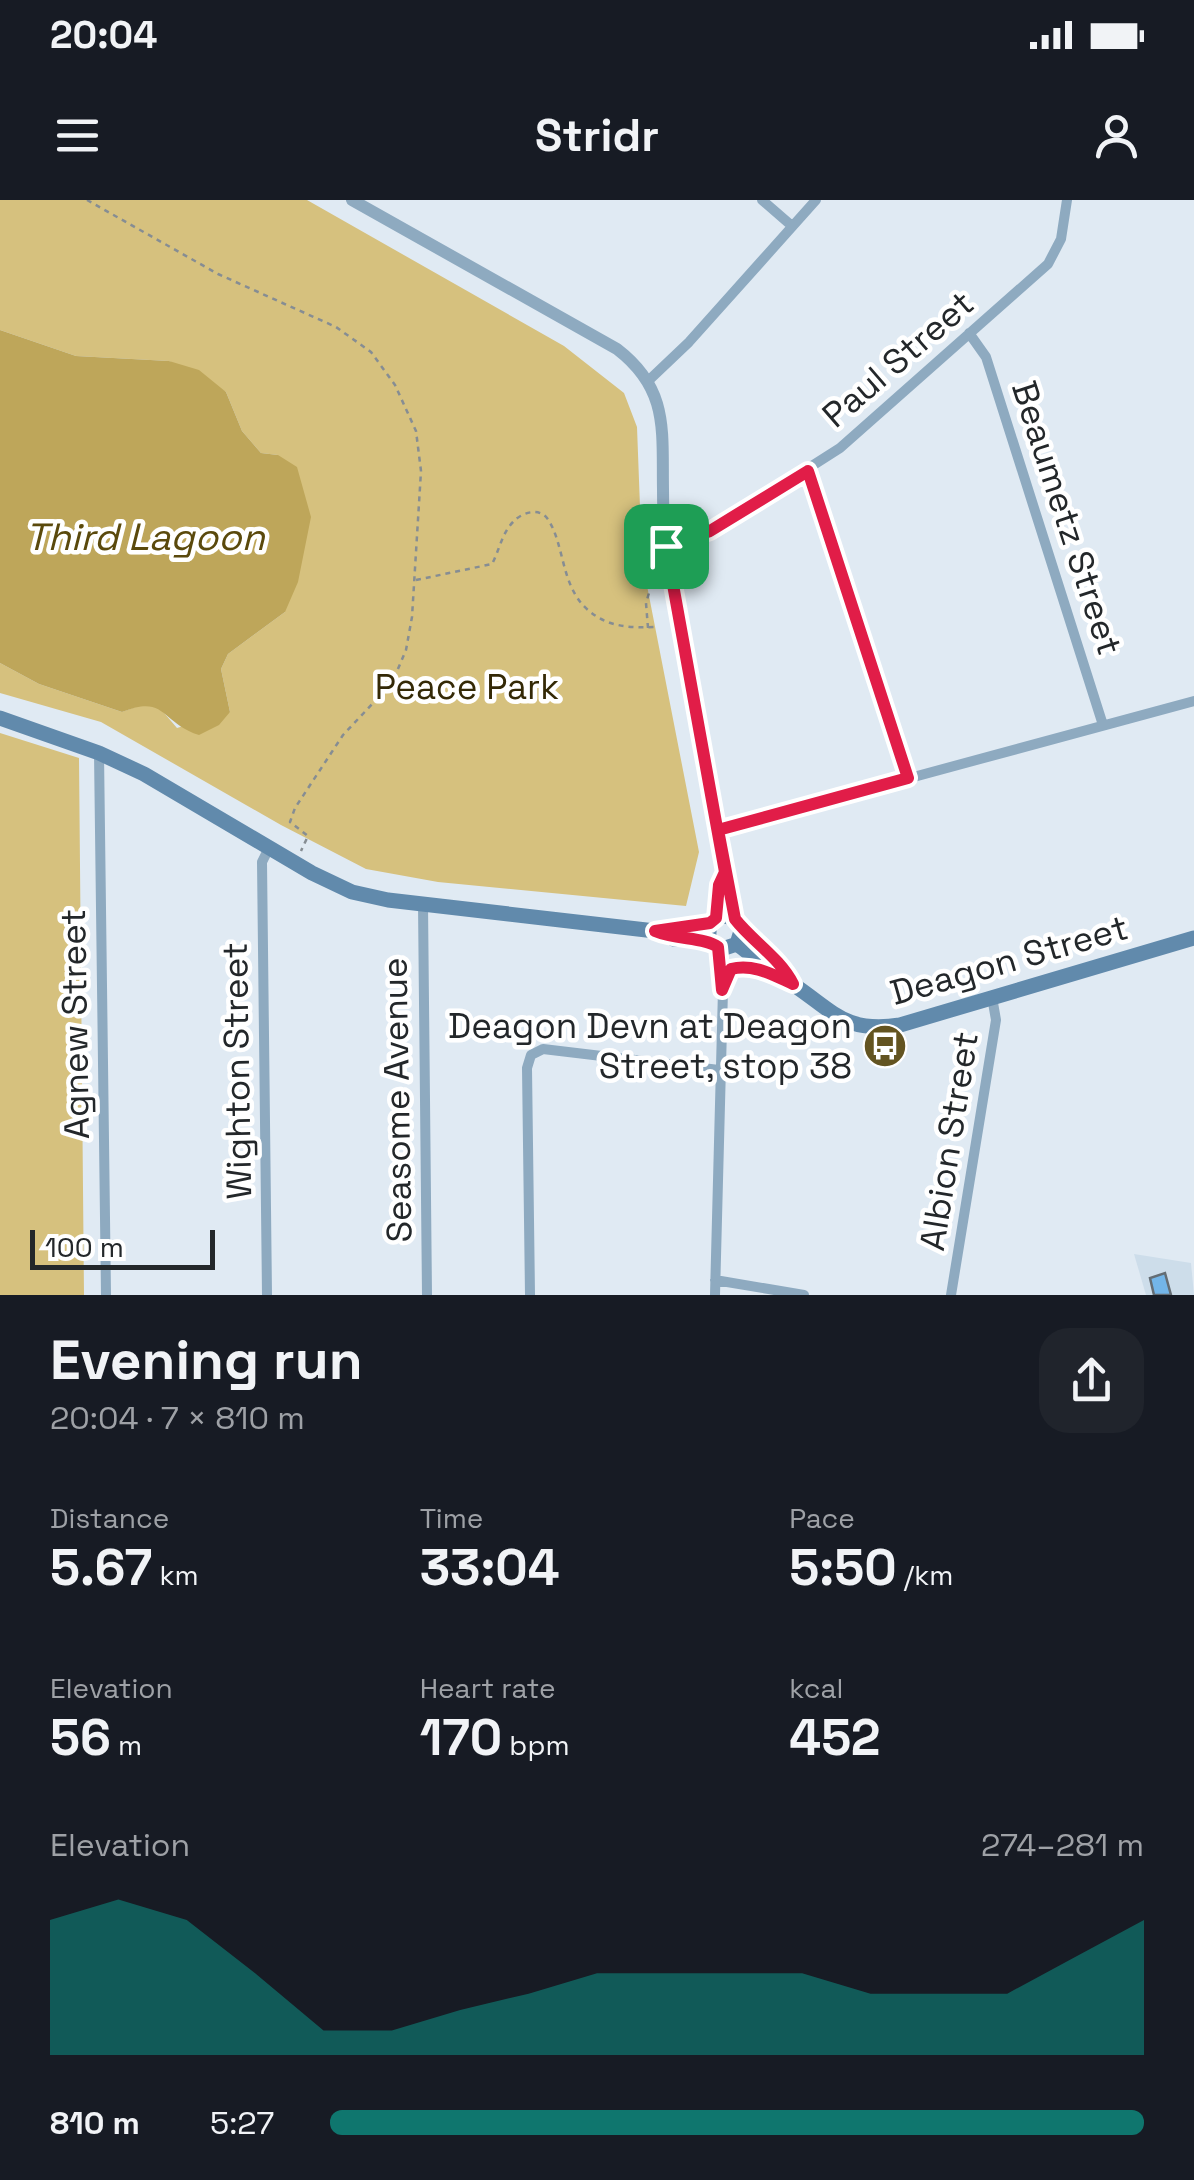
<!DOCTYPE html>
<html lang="en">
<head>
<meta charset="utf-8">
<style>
  body { margin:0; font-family:"Space Grotesk",sans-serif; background:#20242c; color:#f1f3f6; height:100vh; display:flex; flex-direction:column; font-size:38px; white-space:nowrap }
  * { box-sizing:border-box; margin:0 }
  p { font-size:32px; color:#9ea1a6 }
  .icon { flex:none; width:55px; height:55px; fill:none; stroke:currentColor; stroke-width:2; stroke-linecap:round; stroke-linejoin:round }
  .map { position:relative; height:1095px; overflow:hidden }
  .sheet { display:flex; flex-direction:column; background:#171b24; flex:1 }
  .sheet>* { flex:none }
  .scale { position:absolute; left:30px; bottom:25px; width:185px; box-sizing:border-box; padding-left:10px; border:5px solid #23272a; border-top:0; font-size:28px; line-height:35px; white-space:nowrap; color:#23272a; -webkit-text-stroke:8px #fff; paint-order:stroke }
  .pin { position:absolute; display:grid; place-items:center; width:85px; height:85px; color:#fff; margin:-42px; border-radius:20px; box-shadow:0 5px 15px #0006 }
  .round { display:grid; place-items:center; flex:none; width:105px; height:105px; border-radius:30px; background:#20242c }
  .summary { display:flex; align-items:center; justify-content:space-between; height:170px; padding:0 50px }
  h1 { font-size:55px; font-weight:700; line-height:75px }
  .metrics { display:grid; grid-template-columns:repeat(3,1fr); gap:15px; height:170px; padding:10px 50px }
  .metrics div { display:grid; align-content:center }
  .metrics b { font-size:50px; font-weight:700 }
  .metrics small { font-size:28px; font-weight:400 }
  .metrics p { font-size:28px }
  .chart { height:280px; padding:20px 50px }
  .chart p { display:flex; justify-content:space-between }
  .chart svg { width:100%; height:180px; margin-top:10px; fill:#0f766e; opacity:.7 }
  ul { padding:0 50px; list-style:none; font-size:32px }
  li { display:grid; grid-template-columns:160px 120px 1fr; align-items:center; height:75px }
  li i { height:25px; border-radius:12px; background:#0f766e }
  .status { display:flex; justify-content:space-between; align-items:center; height:70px; padding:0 50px; background:#171b24; direction:ltr }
  .status svg { height:28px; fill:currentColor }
  header { display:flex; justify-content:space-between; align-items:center; height:130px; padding:0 50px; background:#171b24; font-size:45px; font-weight:700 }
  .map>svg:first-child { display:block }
  .built { fill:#cdddea }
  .green { fill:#d6c17e }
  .water { fill:#bea65a }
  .building { fill:#73b5e8; stroke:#646d74; stroke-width:2.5 }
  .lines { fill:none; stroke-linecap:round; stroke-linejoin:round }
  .path { stroke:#868d93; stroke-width:2.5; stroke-dasharray:5 5; stroke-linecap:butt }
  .minor { stroke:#8eaac0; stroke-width:10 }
  .tertiary { stroke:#8eaac0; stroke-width:12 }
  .secondary { stroke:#618aac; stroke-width:15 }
  .route-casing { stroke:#fff; stroke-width:20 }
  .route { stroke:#e11d48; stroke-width:12 }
  .labels { text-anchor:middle; stroke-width:9; stroke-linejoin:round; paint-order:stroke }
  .street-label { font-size:35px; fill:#23272a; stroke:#fff }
  .park-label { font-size:35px; fill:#342906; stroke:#fff }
  .poi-label { font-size:35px; fill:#23272a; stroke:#fff; text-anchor:end }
  .water-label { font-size:38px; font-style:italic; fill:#5a490c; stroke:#fff }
</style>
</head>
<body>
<div class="status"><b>20:04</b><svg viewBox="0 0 49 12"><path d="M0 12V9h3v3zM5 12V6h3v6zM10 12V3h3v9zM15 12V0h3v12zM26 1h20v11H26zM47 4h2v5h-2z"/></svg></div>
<header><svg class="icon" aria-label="menu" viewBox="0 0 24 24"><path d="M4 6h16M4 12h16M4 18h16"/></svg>Stridr<svg class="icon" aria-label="person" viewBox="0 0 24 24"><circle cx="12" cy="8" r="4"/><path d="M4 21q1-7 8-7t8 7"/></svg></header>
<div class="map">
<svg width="1194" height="1095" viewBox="0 0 1194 1095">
  <rect width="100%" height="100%" fill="#e0eaf3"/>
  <!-- built -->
  <path class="built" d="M1134,1054L1191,1063L1194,1095H1146Z"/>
  <!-- green -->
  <path class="green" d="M0,0H307L564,146L624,193L637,227L642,360L699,652L686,706L438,682L366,669L281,625L101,522L0,493V463L39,484L122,512L143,504L159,507L177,528L230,512L221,469L228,454L285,412L278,255L261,253L242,231L226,192L169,161L76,156L0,130Z
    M0,533L79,558L84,1095H0Z"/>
  <!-- water -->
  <path class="water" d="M0,130L76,156L169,161L199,170L226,192L242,231L261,253L278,255L297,267L311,317L298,382L285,412L228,454L221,469L230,512L219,525L199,535C160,522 166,494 122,512L39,484L0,463Z"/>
  <!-- building -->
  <path class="building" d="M1165,1073L1171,1095H1154L1150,1078Z"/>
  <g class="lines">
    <!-- path -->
    <path class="path" d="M87,0L218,74L336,127L371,152L395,185L416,231L421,271L412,417L406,450L392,483L343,535L295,608L290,622L308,636L301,651
      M416,380L492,364C499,351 502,333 513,322C521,313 538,307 547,318C565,343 560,386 588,410C607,427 630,428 654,427
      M648,428L646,403L654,376H658"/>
    <!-- minor -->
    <path class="minor" d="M762,0L792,26
      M969,133L986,157L1103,525
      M649,180L689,142L816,0
      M808,271L908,578
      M666,346L710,331L840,248L1048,64L1061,39L1067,0
      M99,553L106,1095
      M718,630L1194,501
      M423,704L427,1095
      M715,1080L804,1095
      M267,1095L262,662L269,648
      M530,1095L527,868L531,855L543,849L719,870
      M715,1095L723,790L718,747
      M951,1095L996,820L992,797"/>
    <!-- tertiary -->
    <path class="tertiary" d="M352,0L617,149C669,189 662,230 663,289C663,318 665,346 670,374L735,719
      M716,717L719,685L725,672"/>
    <!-- secondary -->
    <path class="secondary" d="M0,518L99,553L144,574L312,673L352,692L388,700L655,731L674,739L710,741L722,749L737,744L741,731
      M655,731L710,723
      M710,741C703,715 733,706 741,731L786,770L793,784
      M737,744C750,753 761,764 773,774C780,779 787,781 794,785C835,813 846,833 900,825L1194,738
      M731,769L747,767L768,773"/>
  </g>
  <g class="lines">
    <!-- route casing -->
    <g class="route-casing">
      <path id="route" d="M666,346L725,672L719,685L716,718L710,723L655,731C676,740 705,737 718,747L722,790L731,769C753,763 773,775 793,784C780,758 752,741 735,719L718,630L908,578L808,271L710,331L666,346"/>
    </g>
    <!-- route -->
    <use href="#route" class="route"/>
  </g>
  <!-- icons -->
  <defs>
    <g id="bus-disc" transform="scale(2.25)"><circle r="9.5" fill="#635421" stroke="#fff"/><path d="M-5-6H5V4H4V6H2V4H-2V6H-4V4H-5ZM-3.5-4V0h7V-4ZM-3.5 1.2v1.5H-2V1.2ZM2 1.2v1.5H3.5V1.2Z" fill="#fff"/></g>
  </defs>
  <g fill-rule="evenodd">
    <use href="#bus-disc" x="885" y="846"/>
  </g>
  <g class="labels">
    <!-- street labels -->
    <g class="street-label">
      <text transform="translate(898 159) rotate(-41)" y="12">Paul Street</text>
      <text transform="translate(1067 318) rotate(72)" y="12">Beaumetz Street</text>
      <text transform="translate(1009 760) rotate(-16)" y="12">Deagon Street</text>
      <text transform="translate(75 824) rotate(-91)" y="12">Agnew Street</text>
      <text transform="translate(237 871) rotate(-91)" y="12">Wighton Street</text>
      <text transform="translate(397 900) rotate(-91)" y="12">Seasome Avenue</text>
      <text transform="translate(949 941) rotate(-81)" y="12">Albion Street</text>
    </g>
    <!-- park labels -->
    <g class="park-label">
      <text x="467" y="499">Peace Park</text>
    </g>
    <!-- poi labels -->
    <g class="poi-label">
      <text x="852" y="838">Deagon Devn at Deagon<tspan x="852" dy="40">Street, stop 38</tspan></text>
    </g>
    <!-- water labels -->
    <g class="water-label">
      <text x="145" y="350">Third Lagoon</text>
    </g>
  </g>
</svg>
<div class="scale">100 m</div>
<div class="pin" style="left:666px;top:346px;background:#1e9e55"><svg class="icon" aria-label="arrive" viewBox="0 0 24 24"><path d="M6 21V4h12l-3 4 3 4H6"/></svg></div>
</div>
<section class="sheet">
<div class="summary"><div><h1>Evening run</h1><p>20:04 · 7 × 810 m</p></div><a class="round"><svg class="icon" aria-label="share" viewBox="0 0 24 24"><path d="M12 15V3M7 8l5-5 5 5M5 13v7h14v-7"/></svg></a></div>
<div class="metrics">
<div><p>Distance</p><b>5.67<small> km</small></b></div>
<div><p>Time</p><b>33:04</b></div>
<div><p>Pace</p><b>5:50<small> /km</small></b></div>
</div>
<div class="metrics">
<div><p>Elevation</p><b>56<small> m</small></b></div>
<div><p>Heart rate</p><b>170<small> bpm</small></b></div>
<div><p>kcal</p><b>452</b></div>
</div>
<div class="chart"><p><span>Elevation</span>274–281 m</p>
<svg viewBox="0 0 160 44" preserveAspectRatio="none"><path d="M0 44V11L10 6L20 11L30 24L40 38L50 38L60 33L70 29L80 24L90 24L100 24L110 24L120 29L130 29L140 29L150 20L160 11V44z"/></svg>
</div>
<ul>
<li><b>810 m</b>5:27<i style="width:100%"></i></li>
</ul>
</section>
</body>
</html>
